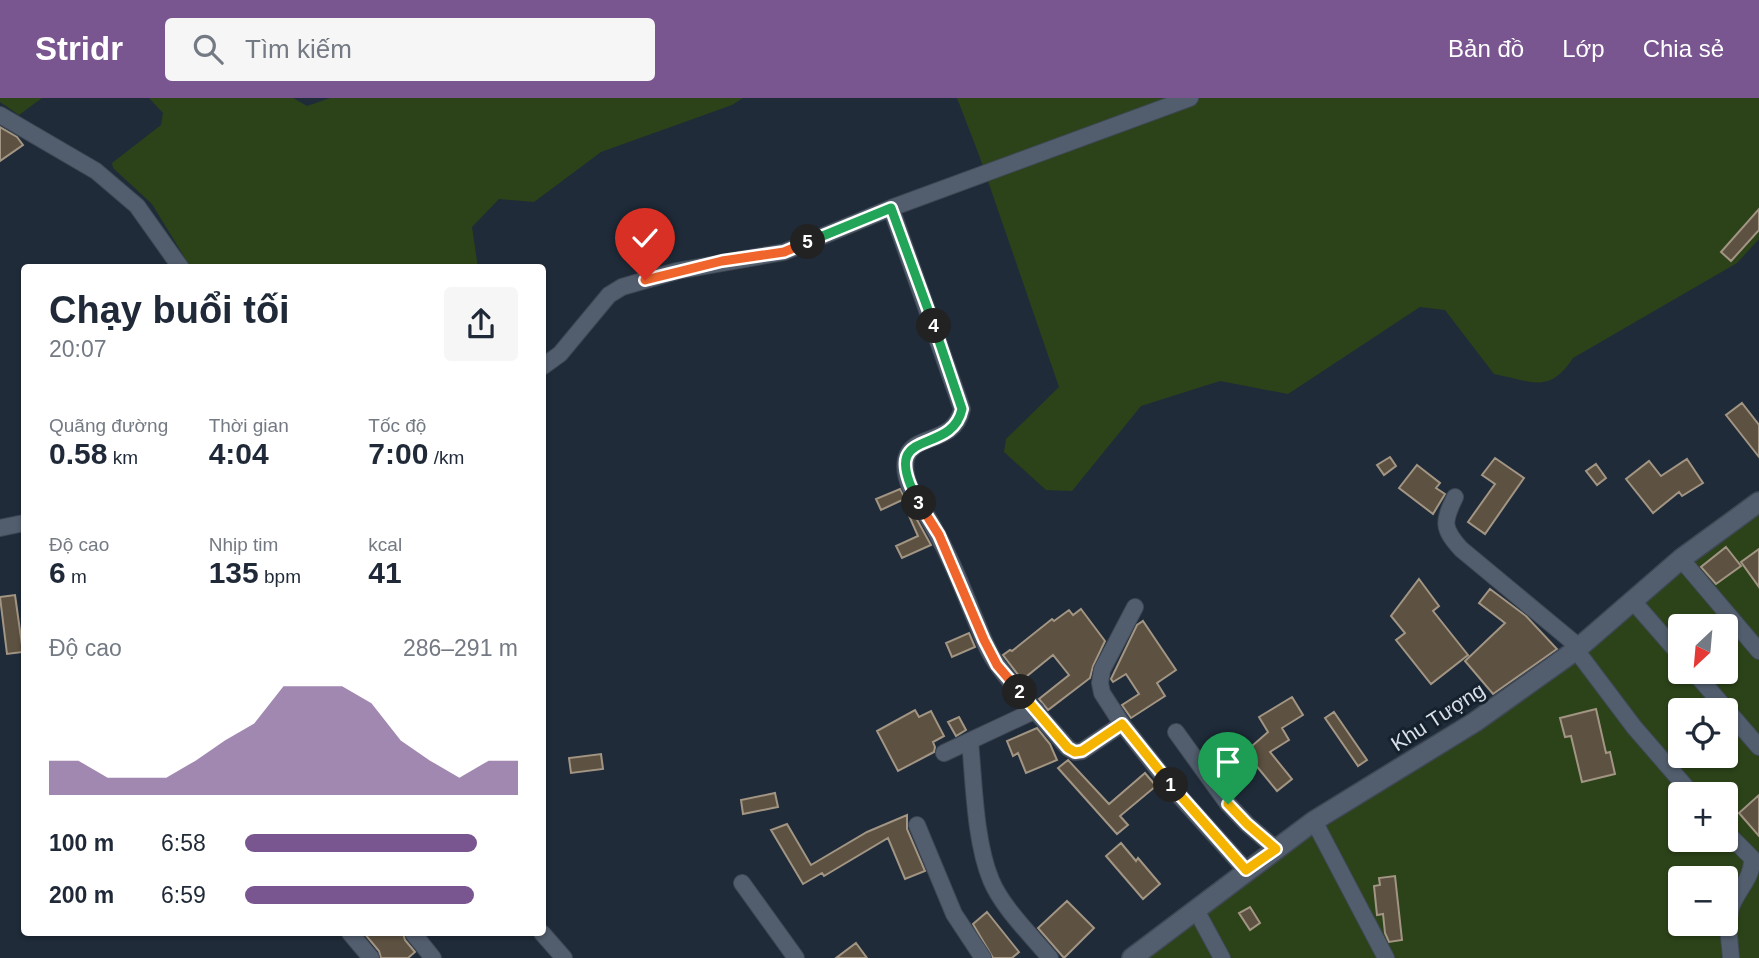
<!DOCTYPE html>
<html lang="vi">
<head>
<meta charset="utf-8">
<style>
  body { margin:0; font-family:Helvetica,sans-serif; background:#f6f6f7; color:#1f2937; height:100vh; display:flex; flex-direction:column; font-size:26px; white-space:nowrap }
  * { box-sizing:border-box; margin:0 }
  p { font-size:23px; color:#747a83 }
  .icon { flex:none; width:38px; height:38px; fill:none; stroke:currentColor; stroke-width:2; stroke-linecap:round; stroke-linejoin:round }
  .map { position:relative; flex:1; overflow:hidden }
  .drawer { position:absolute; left:21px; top:166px; width:525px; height:672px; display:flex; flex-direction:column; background:#fff; border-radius:7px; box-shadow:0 2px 5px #0004 }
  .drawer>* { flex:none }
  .needle { width:46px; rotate:206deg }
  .tools { position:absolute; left:1668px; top:516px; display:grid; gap:14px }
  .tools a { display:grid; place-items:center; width:70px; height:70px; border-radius:7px; background:#fff; box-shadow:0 2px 5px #0004; font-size:35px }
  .pin { position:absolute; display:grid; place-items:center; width:60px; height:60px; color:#fff; margin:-72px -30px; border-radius:50% 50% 50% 0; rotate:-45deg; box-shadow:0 0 7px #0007 }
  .pin .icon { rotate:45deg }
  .km { position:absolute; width:35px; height:35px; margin:-18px; border-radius:50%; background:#222; color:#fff; font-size:19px; line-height:35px; text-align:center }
  .round { display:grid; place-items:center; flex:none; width:74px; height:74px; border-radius:7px; background:#f6f6f7 }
  .summary { display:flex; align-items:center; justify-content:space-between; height:119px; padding:0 28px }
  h1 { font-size:38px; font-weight:600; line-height:52px }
  .figures { display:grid; grid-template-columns:repeat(3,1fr); gap:10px; height:119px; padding:7px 28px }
  .figures div { display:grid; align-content:center }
  .figures b { font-size:30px; font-weight:600 }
  .figures small { font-size:19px; font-weight:400 }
  .figures p { font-size:19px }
  .chart { height:196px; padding:14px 28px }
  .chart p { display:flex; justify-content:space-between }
  .chart svg { width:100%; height:126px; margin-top:7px; fill:#7a5691; opacity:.7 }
  ul { padding:0 28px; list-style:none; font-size:23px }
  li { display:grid; grid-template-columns:112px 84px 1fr; align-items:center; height:52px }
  li i { height:18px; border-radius:9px; background:#7a5691 }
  header { display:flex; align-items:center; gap:42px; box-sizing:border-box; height:98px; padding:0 35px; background:#7a5691; color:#fff }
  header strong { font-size:33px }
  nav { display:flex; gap:38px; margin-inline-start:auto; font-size:24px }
  .search { width:490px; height:63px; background:#f6f6f7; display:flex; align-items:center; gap:18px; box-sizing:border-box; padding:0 24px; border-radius:7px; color:#747a83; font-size:26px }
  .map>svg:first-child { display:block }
  .green { fill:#2c4319; fill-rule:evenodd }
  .building { fill:#5d5141; stroke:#a29583; stroke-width:2 }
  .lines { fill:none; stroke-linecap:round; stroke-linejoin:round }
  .minor-casing { stroke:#3f4854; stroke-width:18 }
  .tertiary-casing { stroke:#3f4854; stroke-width:22 }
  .minor { stroke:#525e6e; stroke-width:16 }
  .tertiary { stroke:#525e6e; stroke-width:19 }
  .split-1-casing { stroke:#fff; stroke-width:14 }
  .split-2-casing { stroke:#fff; stroke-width:14 }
  .split-3-casing { stroke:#fff; stroke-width:14 }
  .split-4-casing { stroke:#fff; stroke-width:14 }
  .split-5-casing { stroke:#fff; stroke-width:14 }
  .split-6-casing { stroke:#fff; stroke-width:14 }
  .split-1 { stroke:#f5b400; stroke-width:9 }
  .split-2 { stroke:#f5b400; stroke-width:9 }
  .split-3 { stroke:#f0652b; stroke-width:9 }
  .split-4 { stroke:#22a559; stroke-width:9 }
  .split-5 { stroke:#22a559; stroke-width:9 }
  .split-6 { stroke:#f0652b; stroke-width:9 }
  .labels { text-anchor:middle; stroke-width:6; stroke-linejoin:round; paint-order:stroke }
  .street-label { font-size:21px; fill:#d8dfe8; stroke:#16212e }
</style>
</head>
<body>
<header>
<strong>Stridr</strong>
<div class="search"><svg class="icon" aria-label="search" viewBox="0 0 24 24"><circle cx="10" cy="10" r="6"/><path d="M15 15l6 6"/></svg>Tìm kiếm</div>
<nav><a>Bản đồ</a><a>Lớp</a><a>Chia sẻ</a></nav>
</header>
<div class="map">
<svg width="1759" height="860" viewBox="0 0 1759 860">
  <rect width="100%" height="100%" fill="#1f2b39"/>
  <!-- green -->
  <path class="green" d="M0,0H42L19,17L0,4Z
    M149,0H293L307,8L330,0H743L732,7L601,54L534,104L499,101L472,129L478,170H191L152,106L113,70L112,65L161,27L163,15Z
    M957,0H1759V141L1737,165L1573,260C1549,297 1531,283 1494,276L1445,212L1420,209L1288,296L1220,283L1141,308L1072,393L1046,392L1004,354L1006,341L1059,289L979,57Z
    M1759,413V860H1145L1274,762L1515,607L1654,494ZM1680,528H1726V574H1680ZM1680,612H1726V658H1680ZM1680,696H1726V742H1680ZM1680,780H1726V826H1680Z"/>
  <!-- building -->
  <path class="building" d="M0,29L17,39L23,47L0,63Z
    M1759,111V132L1731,163L1721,154Z
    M1742,305L1759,327V359L1726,317Z
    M1390,359L1396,368L1384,377L1377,367Z
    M1495,360L1524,380L1485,436L1468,424L1495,386L1482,377Z
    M1687,361L1703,385L1682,398L1679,394L1653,415L1626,381L1649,363L1661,378Z
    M1596,366L1606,380L1597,387L1586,373Z
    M1417,367L1440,385L1436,390L1445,396L1433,416L1399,390Z
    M900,391L931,447L902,460L896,448L918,438L902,402L881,412L876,401Z
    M1726,449L1741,468L1716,486L1701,469Z
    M1759,451V489L1741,464Z
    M1419,481L1439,508L1433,513L1468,557L1431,586L1396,542L1405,535L1391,518Z
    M1490,491L1526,518L1557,551L1493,596L1465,563L1505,525L1479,505Z
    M15,497L23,554L7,556L0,499Z
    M1081,511L1105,543L1093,568L1090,580L1048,612L1039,601L1069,577L1053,557L1022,582L1003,557L1010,552L1012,553L1052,521L1054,523L1069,512L1073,517Z
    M1143,523L1176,572L1157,585L1165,598L1131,620L1122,607L1139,596L1126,576L1113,584L1111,581L1137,527Z
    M969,535L975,549L952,559L946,545Z
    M1292,599L1303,617L1282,630L1289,642L1270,654L1292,681L1277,693L1245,654L1268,634L1259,619Z
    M1596,611L1606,655L1610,654L1615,676L1582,684L1571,638L1565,639L1560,620Z
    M915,612L919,619L931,613L944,638L933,644L935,649L934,654L898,673L877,633Z
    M1334,614L1367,662L1358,668L1325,620Z
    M959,619L966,632L956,638L948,624Z
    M1037,630L1050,646L1057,662L1026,675L1018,655L1013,658L1007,643Z
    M601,656L603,671L571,675L569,660Z
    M1068,662L1109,706L1145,675L1156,688L1120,718L1128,727L1117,736L1058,670Z
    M775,695L778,709L743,716L741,702Z
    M1759,697V738L1739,715Z
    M907,717V731L925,773L905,781L888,740L824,778L822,775L803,786L771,732L787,726L811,767L867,734Z
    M1121,745L1136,763L1138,760L1160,786L1143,801L1106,758Z
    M1395,778L1402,842L1389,844L1385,835L1383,816L1377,817L1374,788L1380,787L1379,780Z
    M1067,803L1094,830L1064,860L1038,830Z
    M1250,809L1260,825L1250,832L1239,815Z
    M987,814L1019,854L1012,860H993L973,826Z
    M364,835H403L405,842L415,854L408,860H381L379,853Z
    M856,845L867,860H836Z"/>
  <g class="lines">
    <!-- minor casing -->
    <g class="minor-casing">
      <path id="minor" d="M0,17L96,73L137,108L181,170
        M891,110L962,311C954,348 913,334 906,361C902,380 915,400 925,415C945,447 959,481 973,516C981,534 987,554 999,569C1020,597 1045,623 1068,650L1075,654L1082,653L1122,626
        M542,269L560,256L609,197L622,189L677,173L784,154L891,110L1190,0
        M1455,399C1443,424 1442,430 1461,451L1579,549
        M0,430L24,425
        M1681,461L1759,553
        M1632,502L1680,557
        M1135,509L1102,572L1100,585L1102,595L1122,626L1174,692L1246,772
        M1576,552L1634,629L1692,696
        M1694,574L1759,649
        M1176,634L1228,706L1247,726L1276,751
        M970,643C974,685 975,744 991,782C1002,809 1031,837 1050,860
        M944,655L1036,612
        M1314,723L1386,860
        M917,727L954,816L983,860
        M1726,734L1752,760C1753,781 1737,791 1731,810C1726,825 1730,845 1731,860
        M742,785L796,860
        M1196,812L1222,860
        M350,835L371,860
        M413,835L433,860
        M542,835L564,860"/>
    </g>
    <!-- tertiary casing -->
    <g class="tertiary-casing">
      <path id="tertiary" d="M1132,860L1314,723L1475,624L1576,552L1681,461L1759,404"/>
    </g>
    <!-- minor -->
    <use href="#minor" class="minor"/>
    <!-- tertiary -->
    <use href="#tertiary" class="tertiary"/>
  </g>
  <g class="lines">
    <!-- split-1 casing -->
    <g class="split-1-casing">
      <path id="split-1" d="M1171,687L1246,772L1276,751L1247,726L1228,706"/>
    </g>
    <!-- split-2 casing -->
    <g class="split-2-casing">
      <path id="split-2" d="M1020,594L1068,650L1075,654L1082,653L1122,626L1171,687"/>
    </g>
    <!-- split-3 casing -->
    <g class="split-3-casing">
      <path id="split-3" d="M919,405L939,437L984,542L997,567L1020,594"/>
    </g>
    <!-- split-4 casing -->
    <g class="split-4-casing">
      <path id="split-4" d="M919,405C875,324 951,361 962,311L934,228"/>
    </g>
    <!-- split-5 casing -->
    <g class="split-5-casing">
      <path id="split-5" d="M808,144L891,110L934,228"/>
    </g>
    <!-- split-6 casing -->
    <g class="split-6-casing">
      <path id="split-6" d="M645,182L722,163L784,154L808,144"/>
    </g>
    <!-- split-1 -->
    <use href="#split-1" class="split-1"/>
    <!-- split-2 -->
    <use href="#split-2" class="split-2"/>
    <!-- split-3 -->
    <use href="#split-3" class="split-3"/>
    <!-- split-4 -->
    <use href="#split-4" class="split-4"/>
    <!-- split-5 -->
    <use href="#split-5" class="split-5"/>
    <!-- split-6 -->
    <use href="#split-6" class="split-6"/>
  </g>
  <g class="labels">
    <!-- street labels -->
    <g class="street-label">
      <text transform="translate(1438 619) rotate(-33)" y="7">Khu Tượng</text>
    </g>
  </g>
</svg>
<div class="tools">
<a><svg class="needle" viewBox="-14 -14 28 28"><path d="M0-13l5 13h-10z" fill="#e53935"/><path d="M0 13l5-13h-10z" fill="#747a83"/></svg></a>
<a><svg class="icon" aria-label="locate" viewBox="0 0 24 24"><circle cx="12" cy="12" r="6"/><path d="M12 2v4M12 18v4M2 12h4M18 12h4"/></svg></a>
<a>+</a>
<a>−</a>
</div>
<div class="pin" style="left:1228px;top:706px;background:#1e9e55"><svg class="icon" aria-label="arrive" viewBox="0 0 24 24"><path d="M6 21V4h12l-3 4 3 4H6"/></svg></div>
<div class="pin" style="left:645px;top:182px;background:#d93025"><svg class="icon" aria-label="check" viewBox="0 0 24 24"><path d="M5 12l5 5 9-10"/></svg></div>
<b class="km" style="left:1171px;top:687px">1</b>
<b class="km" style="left:1020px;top:594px">2</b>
<b class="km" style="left:919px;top:405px">3</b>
<b class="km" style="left:934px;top:228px">4</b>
<b class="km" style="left:808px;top:144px">5</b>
<section class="drawer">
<div class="summary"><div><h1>Chạy buổi tối</h1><p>20:07</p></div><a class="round"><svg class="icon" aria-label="share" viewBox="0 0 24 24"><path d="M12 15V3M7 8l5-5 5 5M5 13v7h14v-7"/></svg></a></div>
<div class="figures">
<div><p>Quãng đường</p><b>0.58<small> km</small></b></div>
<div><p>Thời gian</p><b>4:04</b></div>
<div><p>Tốc độ</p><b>7:00<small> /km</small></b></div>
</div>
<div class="figures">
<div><p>Độ cao</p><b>6<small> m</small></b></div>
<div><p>Nhịp tim</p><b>135<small> bpm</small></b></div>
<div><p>kcal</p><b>41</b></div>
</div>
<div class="chart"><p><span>Độ cao</span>286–291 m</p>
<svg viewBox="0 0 160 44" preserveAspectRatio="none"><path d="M0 44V32L10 32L20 38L30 38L40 38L50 32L60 25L70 19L80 6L90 6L100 6L110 12L120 25L130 32L140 38L150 32L160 32V44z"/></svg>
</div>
<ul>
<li><b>100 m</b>6:58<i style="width:85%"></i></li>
<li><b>200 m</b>6:59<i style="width:84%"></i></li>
</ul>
</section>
</div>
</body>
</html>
